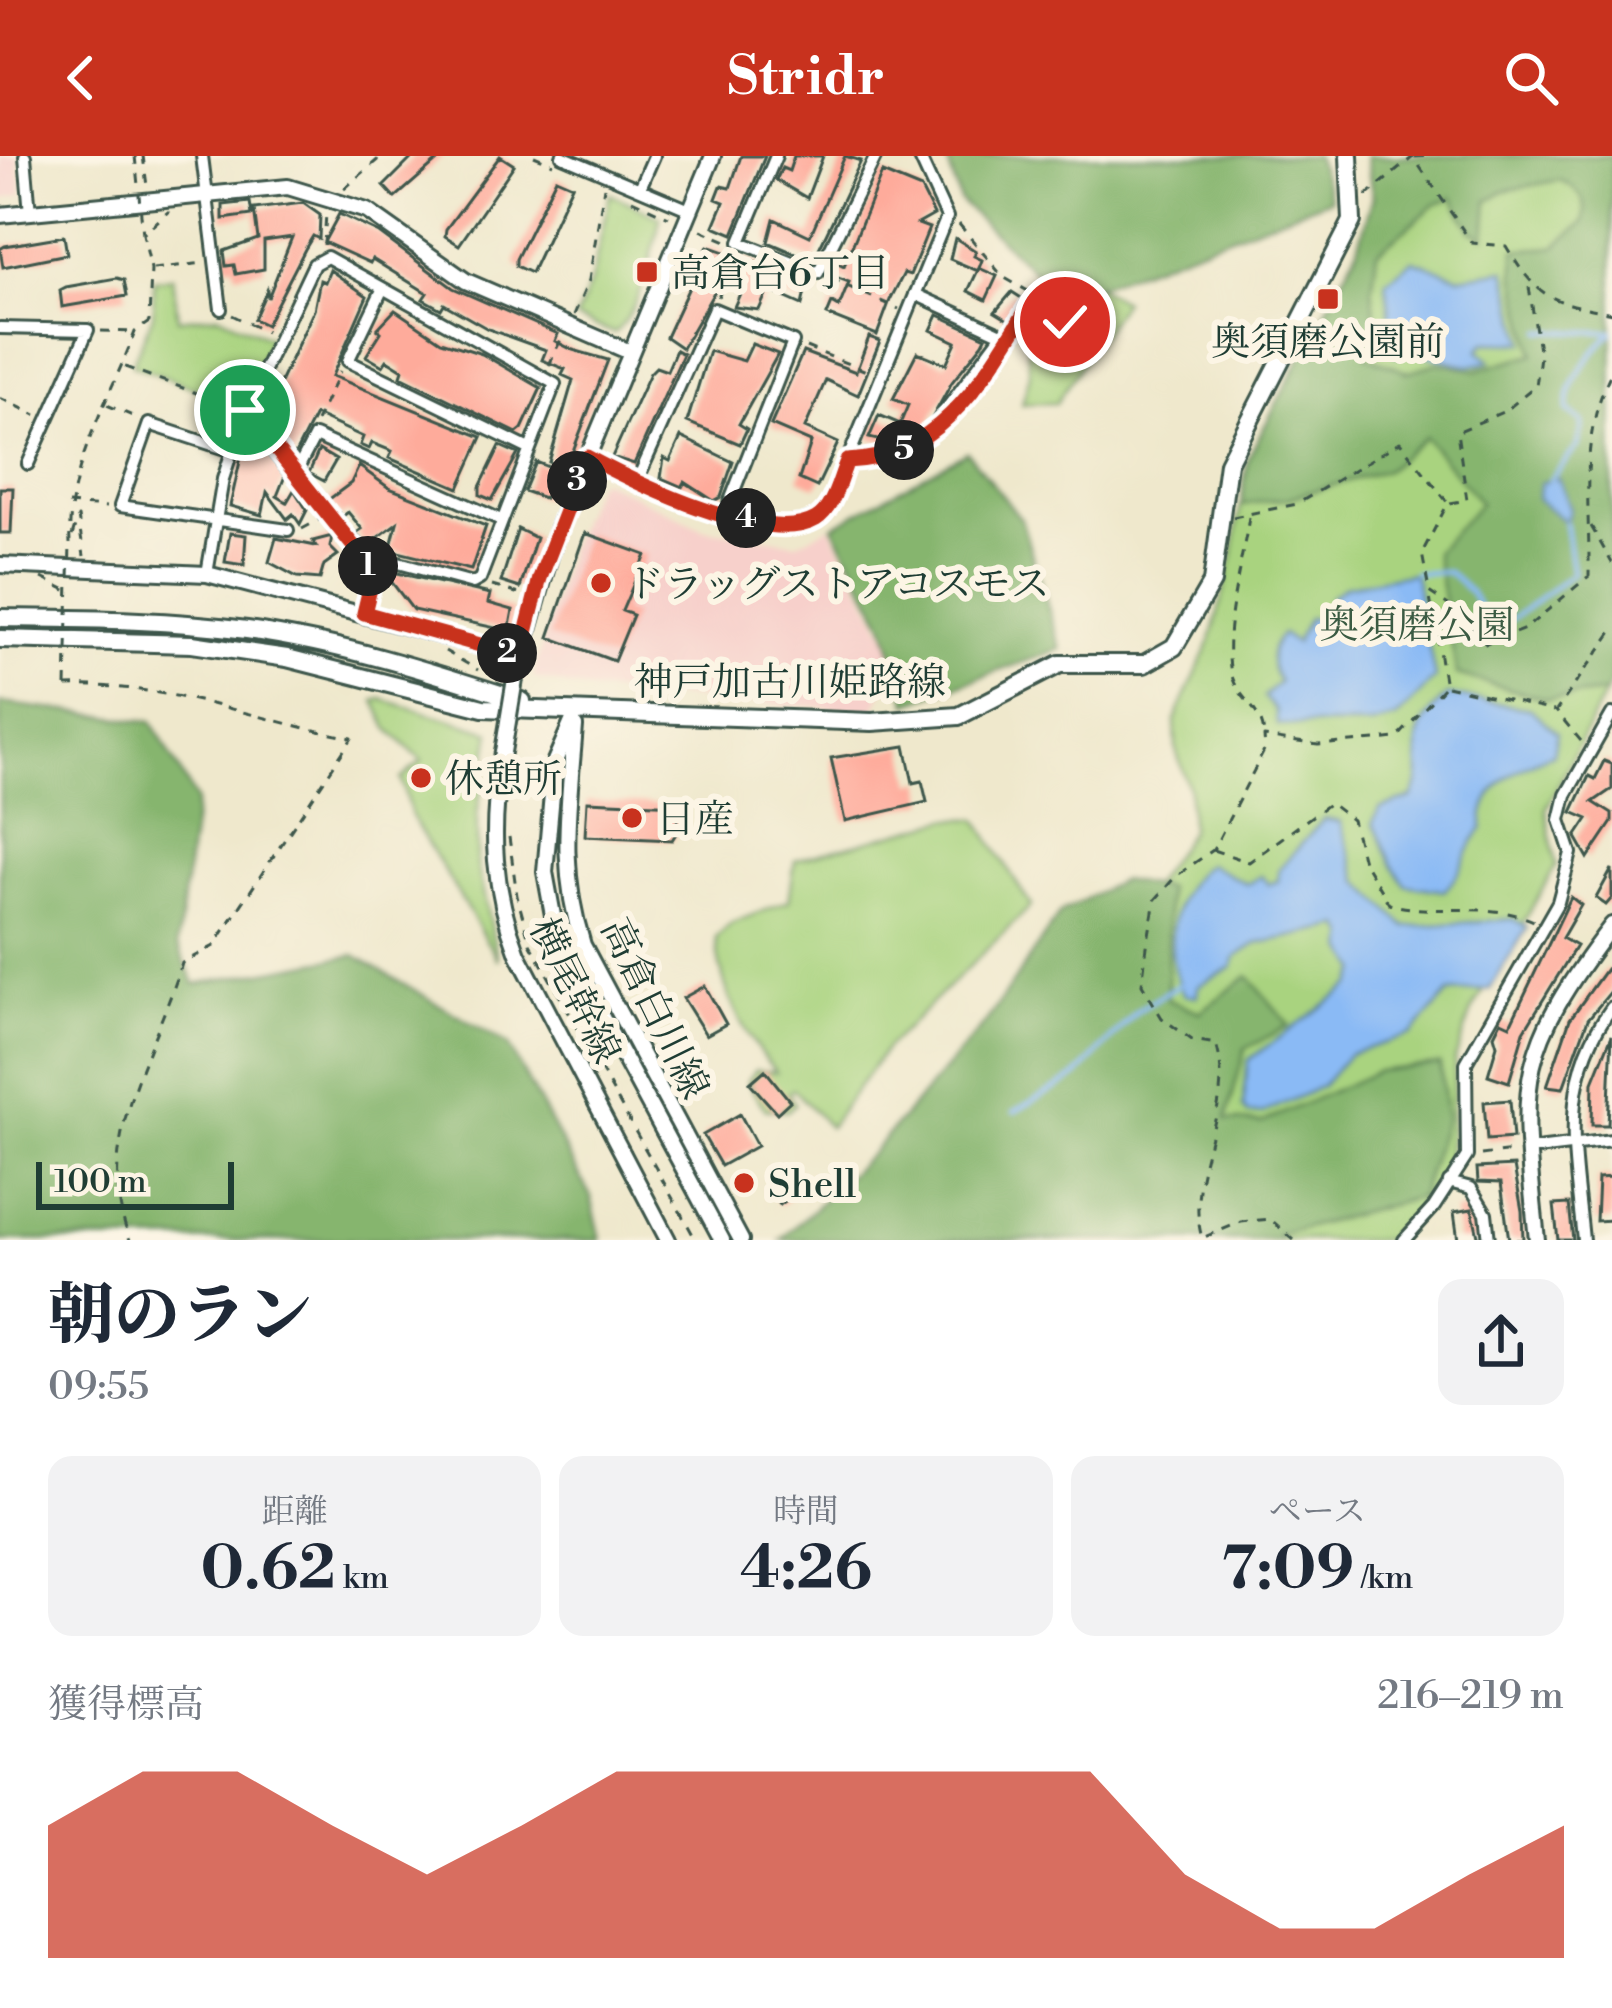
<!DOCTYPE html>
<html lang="ja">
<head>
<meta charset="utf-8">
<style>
  body { margin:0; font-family:"Libre Bodoni","Noto Serif JP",serif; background:#f2f2f3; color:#1f2937; height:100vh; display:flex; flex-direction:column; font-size:45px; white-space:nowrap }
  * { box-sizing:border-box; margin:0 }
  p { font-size:39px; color:#747a83 }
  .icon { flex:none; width:66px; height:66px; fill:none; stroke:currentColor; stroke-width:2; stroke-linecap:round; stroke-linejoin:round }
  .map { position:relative; height:1084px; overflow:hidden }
  .sheet { display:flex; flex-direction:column; background:#fff; flex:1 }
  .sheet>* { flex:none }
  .scale { position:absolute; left:36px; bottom:30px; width:198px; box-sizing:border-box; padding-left:12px; border:6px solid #1f3d34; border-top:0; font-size:33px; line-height:42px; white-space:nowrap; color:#1f3d34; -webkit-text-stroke:9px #fcf5e5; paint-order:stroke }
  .pin { position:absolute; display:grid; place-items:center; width:102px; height:102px; color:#fff; margin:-51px; border:6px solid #fff; border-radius:50%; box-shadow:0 3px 12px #0007 }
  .km { position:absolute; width:60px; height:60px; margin:-30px; border-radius:50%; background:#222; color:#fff; font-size:33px; line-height:60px; text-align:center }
  .round { display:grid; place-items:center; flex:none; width:126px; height:126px; border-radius:24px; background:#f2f2f3 }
  .head { display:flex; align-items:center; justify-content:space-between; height:204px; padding:0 48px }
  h1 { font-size:66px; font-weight:800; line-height:90px }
  .metrics { display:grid; grid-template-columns:repeat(3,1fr); gap:18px; height:204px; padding:12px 48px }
  .metrics div { display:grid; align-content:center; border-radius:24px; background:#f2f2f3; text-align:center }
  .metrics b { font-size:60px; font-weight:800 }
  .metrics small { font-size:33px; font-weight:400 }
  .metrics p { font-size:33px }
  .chart { height:336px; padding:24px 48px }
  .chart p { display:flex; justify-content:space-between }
  .chart svg { width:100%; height:216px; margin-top:12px; fill:#c8321e; opacity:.7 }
  header { display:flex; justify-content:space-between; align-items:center; height:156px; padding:0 48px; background:#c8321e; color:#fff; font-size:54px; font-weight:800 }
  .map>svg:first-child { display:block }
  .built { fill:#f7d0cb }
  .green { fill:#a9d37f; stroke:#64885a; stroke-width:3 }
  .forest { fill:#86b56e; stroke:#527951; stroke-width:3; fill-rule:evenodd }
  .water { fill:#8abaf5; stroke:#547c94; stroke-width:3 }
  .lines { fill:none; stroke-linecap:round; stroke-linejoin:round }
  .stream { stroke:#8abaf5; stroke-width:4.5 }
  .building { fill:#feab9b }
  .minor-casing { stroke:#3e574b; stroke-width:16 }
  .tertiary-casing { stroke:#3e574b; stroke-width:20 }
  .primary-casing { stroke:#3e574b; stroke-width:22 }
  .path { stroke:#3e574b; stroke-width:3; stroke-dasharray:9 9; stroke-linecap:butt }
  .minor { stroke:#fff; stroke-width:10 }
  .tertiary { stroke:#fff; stroke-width:14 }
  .primary { stroke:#fff; stroke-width:16 }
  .tertiary-bridge-casing { stroke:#3e574b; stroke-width:20; stroke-linecap:butt }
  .path-bridge { stroke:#3e574b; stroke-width:3; stroke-dasharray:9 9; stroke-linecap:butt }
  .tertiary-bridge { stroke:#fff; stroke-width:14 }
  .route-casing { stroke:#fff; stroke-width:24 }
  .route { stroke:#c8321e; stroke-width:15 }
  .poi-dot { fill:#c8321e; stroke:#fcf5e5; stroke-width:4.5 }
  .labels { text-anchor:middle; stroke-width:12; stroke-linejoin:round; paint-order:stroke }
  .poi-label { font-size:39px; fill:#1f3d34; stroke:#fcf5e5; text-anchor:start }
  .park-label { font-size:39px; fill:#3b5b43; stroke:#fcf5e5 }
  .street-label { font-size:39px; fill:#1f3d34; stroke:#fcf5e5 }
</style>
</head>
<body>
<header><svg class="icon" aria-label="back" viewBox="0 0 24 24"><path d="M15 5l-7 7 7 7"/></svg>Stridr<svg class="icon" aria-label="search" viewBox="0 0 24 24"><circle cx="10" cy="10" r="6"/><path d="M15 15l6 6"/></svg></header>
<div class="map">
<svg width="1612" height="1084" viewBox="0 0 1612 1084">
  <rect width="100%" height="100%" fill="#fcf5e5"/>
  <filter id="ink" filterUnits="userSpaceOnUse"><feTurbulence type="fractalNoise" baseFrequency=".00833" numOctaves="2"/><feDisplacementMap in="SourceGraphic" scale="24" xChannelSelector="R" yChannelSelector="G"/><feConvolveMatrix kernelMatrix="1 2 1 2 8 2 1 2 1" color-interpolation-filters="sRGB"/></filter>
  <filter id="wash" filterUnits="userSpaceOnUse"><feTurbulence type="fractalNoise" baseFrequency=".004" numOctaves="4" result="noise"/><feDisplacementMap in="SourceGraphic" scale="48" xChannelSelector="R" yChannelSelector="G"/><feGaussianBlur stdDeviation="2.7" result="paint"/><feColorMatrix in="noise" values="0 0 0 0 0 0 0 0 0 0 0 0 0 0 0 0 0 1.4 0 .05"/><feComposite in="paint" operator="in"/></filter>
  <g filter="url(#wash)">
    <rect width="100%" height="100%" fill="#efe8cc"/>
    <!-- built -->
    <path class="built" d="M0,0H18L22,38L0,44Z
      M602,324L704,373L797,387L830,371L901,509L872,555L592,535L533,522L568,393L596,326Z"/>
    <!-- green -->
    <path class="green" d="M1366,0H1612V524L1546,653L1556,710L1472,855L1455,903L1448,1008L1430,1042L1392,1084H938L1141,746L1190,675L1189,633L1176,594L1175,564L1211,484L1233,400L1248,302L1357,95L1373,41Z
      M610,38L660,61C655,92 638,159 614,177L576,162L591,126Z
      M1069,115L1123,145L1056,247L1022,248L1030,218L1027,190Z
      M173,121L178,163L219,159L270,182L241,249L132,209L153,159L154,124Z
      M381,543L491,576L477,659V708L498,804L411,660L401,623L422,605L388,572L375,545Z
      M948,663H977L1031,750L887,891L829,971L793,933L788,937L795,948L787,955L765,953L747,926L756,914L776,916C742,877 720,833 716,782L732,767L789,745L795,704Z"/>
    <!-- forest -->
    <path class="forest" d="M946,0H1316L1330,43L1062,143L960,45Z
      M1366,0H1612V524L1605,537L1547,543L1457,519L1435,396L1480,347L1425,281L1386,314L1289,342L1241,349L1248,302L1357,95L1373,41ZM1559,24C1578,32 1590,46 1583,67L1555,91L1515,94V119L1534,198L1477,214L1438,207L1407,216L1366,200L1377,172L1372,134L1377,96L1436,48L1453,42L1471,74L1485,81L1488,45L1503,35Z
      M967,296L1021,363L1061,493L908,547L884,467L833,370Z
      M0,547L152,566L196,644L177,788L195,828L355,799L508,889L591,1041L601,1084H0Z
      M1121,724L1167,732L1168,844L1200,856L1248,820L1289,869L1245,893L1226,964L1261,967L1378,915L1440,908L1446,961L1420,1041L1277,1079L1280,1084H781L871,998L987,865L1060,757Z"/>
    <!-- water -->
    <path class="water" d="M1413,104L1460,121L1506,114L1525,187L1485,186L1479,194L1491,205C1456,219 1434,190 1397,200L1384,191L1390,161L1386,125Z
      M1558,322L1570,353L1565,366L1537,343L1540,327Z
      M1414,417L1435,522L1397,562L1371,569H1277L1276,555L1264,541L1279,526C1269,508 1266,494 1282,478L1295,487L1308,462L1318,463L1330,455V441L1345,430Z
      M1448,539L1530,553L1557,577L1553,598C1519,610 1481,630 1483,672C1466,692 1463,717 1444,735L1406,729C1390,710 1385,689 1373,667L1379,653L1412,642C1433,604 1394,586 1448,539Z
      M1324,663L1340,666L1359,725L1406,771L1513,763L1527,772L1490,833L1449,837L1411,879L1349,898L1322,930L1261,958H1248L1243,951L1248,904L1352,829L1359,814L1345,793L1348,780L1342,770L1256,788L1236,801L1232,811L1198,830L1197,840L1185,839C1161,798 1169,736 1208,708L1247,728L1261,720L1268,728L1278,725L1279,713Z"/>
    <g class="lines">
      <!-- stream -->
      <path class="stream" d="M1542,175L1612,176
        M1550,324L1578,290L1583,267L1567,254C1569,222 1591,199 1612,176
        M1414,417L1448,416L1470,436L1487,464L1504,469L1573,417L1565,366
        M1014,956L1077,920L1137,855L1179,829"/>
    </g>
    <g id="blocks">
      <!-- building -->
      <path class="building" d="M414,0H443L395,42L384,30Z
        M500,0L514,9L459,89L445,80L446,73Z
        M741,0H765L733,78L714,70L724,46L716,43L721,30L730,32Z
        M794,0H823L807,42L776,24L782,12L789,15Z
        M845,0L861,5L813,105L768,86L774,63L810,80Z
        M882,17L921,33L934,59L918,68L929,72L910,119L904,117L890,144L877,179L827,159L832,147L839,151L849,126L830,119L836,106L844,110Z
        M556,22L572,29L531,117L516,110V103Z
        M250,46L252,59L223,63V49Z
        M303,47L320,59L319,83L313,80L305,93L266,169L254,163L267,134L268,142L292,81L264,85V113L236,118L234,109L226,110L224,95L258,83L254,53Z
        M339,58L379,77L453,132L558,178L555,185L573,194L608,204L566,313L549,306L573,224L562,219L565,213L542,204L546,194L488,173L444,148L441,153L423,143L427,137L372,103L370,107L324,86Z
        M64,80L67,98L3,111L0,93L5,90Z
        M955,82L976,95L974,100L982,104L978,115L950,103Z
        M708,90L725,96L717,131L682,192L666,181Z
        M746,103L807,127L802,149L768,134L759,154L734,151L746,124L739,121Z
        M979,112L997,120L986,144L968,135Z
        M330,114L367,140L332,220L482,281L459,332L389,302L392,295L372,287L369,293L360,289L363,281L315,259L294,300L277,293L285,273L263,263L314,154L320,124L325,126Z
        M117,122L124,124L127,140L62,151L60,134L66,131Z
        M1012,136L1026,145L1013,167L995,156Z
        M395,154L441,185L482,198L541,232L522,273L517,277L401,220L403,214L387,204L383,210L366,200L381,176L377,173Z
        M938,159L986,181L983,187L952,226L925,275L920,273L916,281L910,278L907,285L900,283L898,289L869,282L879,259L900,268L908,249L893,243L917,196L946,208L956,186L931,174Z
        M869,181L880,185L858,239L826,224L805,272L838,287L817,331L799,323L811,286L771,269L803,196L856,216Z
        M752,188L778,198L739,268L747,273L740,288L687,266L709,195L744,205Z
        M676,194L683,198L634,308L612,301L650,217L656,211L667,215Z
        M681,281L733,306L721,341L714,345L685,326L682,331L661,322L664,302L670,305Z
        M255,283L285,320L277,340L287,346L294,334L307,354L300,368L293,358L287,363L267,336L262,359L230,350L243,292Z
        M500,290L518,298L492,344L480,339V331Z
        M319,294L336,304L324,325L309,317Z
        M536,306L556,314L544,342L524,335Z
        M359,310L389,332L486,370L471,414L390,394L397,367L369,388L363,386L356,377L362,373L348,356L342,361L328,344L351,327Z
        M0,332H13L11,377H0Z
        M518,373L536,382L520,432L501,426Z
        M230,377L246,379L244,409L225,406Z
        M585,377L646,399L622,455L633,459L614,505L549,481Z
        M332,380L330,391L338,399L324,409L320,423L297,421L269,406L276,382L316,390L313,385Z
        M393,416L490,438L488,447L513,454L509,475L413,454L390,424Z
        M905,590L913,627L922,625L927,646L845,665L831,602Z
        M1604,605L1612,608V633L1593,646L1612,658V666L1588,702L1576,681L1588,663L1572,656L1589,620L1595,623Z
        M587,645L678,649L677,676L672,684L585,680Z
        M1612,713V742L1606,749L1596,742Z
        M1571,741L1581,749L1562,782L1576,790L1524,875L1509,926L1488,919L1497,889L1494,879L1501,865L1510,869Z
        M1606,813L1612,818V834L1588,863L1563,932L1547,930L1570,863Z
        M705,830L726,868L706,879L683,842Z
        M1612,879L1608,969H1592L1593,926Z
        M765,914L790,945L777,957L750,927Z
        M1510,944L1513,982L1487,984L1484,946Z
        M740,958L757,990L721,1010L703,979Z
        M1514,1010L1522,1055L1523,1084H1509L1501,1027L1478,1026L1477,1012Z
        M1612,1021V1064L1596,1065L1598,1022Z
        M779,1022L792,1040L780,1049L767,1031Z
        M1569,1048L1573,1084H1558L1554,1049Z
        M1472,1053L1479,1084H1458L1454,1056Z"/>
    </g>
  </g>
  <g filter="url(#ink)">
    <use href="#blocks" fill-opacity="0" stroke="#3e574b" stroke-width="3"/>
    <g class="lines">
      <!-- minor casing -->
      <g class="minor-casing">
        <path id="minor" d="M25,0L30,57
          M202,0L221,153
          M562,0L690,54
          M776,0L740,86L818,117L876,0
          M640,32L654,0
          M382,134L348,205L529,293
          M915,138L1002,178L944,256
          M0,172L88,174L28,308
          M231,295L149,268L120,350L288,374
          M587,301C640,331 777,402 828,351L947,61L919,0
          M636,327L714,153L793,186L724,360
          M373,416L295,318L315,280L501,364
          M207,418L223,323L245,254L314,108L327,101L555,228L480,423L473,427L391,405L380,408L364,457
          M1528,994L1612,984
          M1449,1026L1471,1032L1486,1057L1489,1084
          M1404,1084L1434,1051L1467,1000L1466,907L1558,746L1571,697L1560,664L1566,639L1612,558
          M1583,1084C1575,999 1557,924 1612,851"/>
      </g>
      <!-- tertiary casing -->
      <g class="tertiary-casing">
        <path id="tertiary" d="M0,59L288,31L367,55L466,125L630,196
          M0,409L207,418L520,500
          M515,523L558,372L713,0
          M575,559L555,605L545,716L556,776L722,1084
          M575,570C569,652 558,709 583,789L741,1084
          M501,608C490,677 493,733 518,798L668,1084
          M1537,1084C1521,927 1513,899 1612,769"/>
      </g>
      <!-- primary casing -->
      <g class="primary-casing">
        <path id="primary" d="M0,462C83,463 165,463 247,474C341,487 432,516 522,545
          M0,483L192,488L287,502L483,552L872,566L959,560L1060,508H1144L1174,491L1212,426L1228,307L1352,65L1349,0"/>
      </g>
      <!-- path -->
      <path class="path" d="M143,0L147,30
        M534,0L553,8
        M1415,1L1430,0
        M344,33L382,0
        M1366,40L1413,1L1472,87L1506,90C1539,145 1552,145 1612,157
        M632,44L669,61
        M959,68L1003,121L1035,139L1014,174
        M701,74L727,85
        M324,89L326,57
        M153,113L203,107
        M831,123L899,153
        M718,141L735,99
        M1030,151L1065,166
        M232,159L266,176
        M574,159L589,124L604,31
        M101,175L134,176
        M806,191L869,216
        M549,209L563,179
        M125,211L235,251
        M0,242L36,259
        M107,249L137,262
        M316,266L340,215
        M255,268L286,307
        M862,305L913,290L944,267
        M1450,347L1467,344L1457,276L1505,255L1536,230L1540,200L1529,131
        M68,348L106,351
        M1233,361L1297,348L1400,286L1448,347L1422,397L1429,434
        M1249,361C1243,403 1219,485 1233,523C1241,545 1262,553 1264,579
        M1591,370L1612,407
        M302,373L319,364
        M72,380L78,361L84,400
        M70,388C66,310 108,248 135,176L149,166L151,113L143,78L169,55
        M42,422L68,435
        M492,430L523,439
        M445,495L478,514
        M66,530C166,526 255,564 352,582L214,790L182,807C154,899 91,985 130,1084
        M1447,530L1554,555
        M1581,585L1556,555L1612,476
        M509,681L517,740L530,787L696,1084
        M1213,694L1249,706L1330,647L1352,664L1363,705L1389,748C1439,761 1489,744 1536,766
        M1481,999L1513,995
        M1294,1084L1270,1063L1241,1066L1202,1082C1183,1016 1237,953 1216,888L1192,884L1162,862L1142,828L1147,790L1155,744L1176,720L1213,694L1265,593L1264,581L1318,589L1397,582L1445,530L1429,436L1456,454L1486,488L1525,473L1589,420C1590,349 1578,281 1612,215"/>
      <!-- minor -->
      <use href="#minor" class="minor"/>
      <!-- tertiary -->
      <use href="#tertiary" class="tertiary"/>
      <!-- primary -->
      <use href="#primary" class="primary"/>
      <!-- tertiary-bridge casing -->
      <g class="tertiary-bridge-casing">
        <path id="tertiary-bridge" d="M501,608L515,523"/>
      </g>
      <!-- path-bridge -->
      <path class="path-bridge" d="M135,0L143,78
        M66,530L70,388"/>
      <!-- tertiary-bridge -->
      <use href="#tertiary-bridge" class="tertiary-bridge"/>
    </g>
  </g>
  <g class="lines" filter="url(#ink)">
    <!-- route casing -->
    <g class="route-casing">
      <path id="route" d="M245,254L374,416L364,457L520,500L540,422L587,301C634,326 767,392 816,363C834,352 839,323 847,305C940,302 984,222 1029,150L1065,166"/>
    </g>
    <!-- route -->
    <use href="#route" class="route"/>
  </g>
  <!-- markers -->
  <g class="poi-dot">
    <rect x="635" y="104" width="24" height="24" rx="6"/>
    <rect x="1316" y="131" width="24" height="24" rx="6"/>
    <circle cx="601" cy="427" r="12"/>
    <circle cx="421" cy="622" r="12"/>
    <circle cx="632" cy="662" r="12"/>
    <circle cx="744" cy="1027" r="12"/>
  </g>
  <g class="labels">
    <!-- poi labels -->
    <g class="poi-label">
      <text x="671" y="130">高倉台6丁目</text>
      <text x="1328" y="199" text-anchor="middle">奥須磨公園前</text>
      <text x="625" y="441">ドラッグストアコスモス</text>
      <text x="445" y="636">休憩所</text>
      <text x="656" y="676">日産</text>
      <text x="768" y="1041">Shell</text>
    </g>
    <!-- park labels -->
    <g class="park-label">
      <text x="1417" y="482">奥須磨公園</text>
    </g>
    <!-- street labels -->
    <g class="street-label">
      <text x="790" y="539">神戸加古川姫路線</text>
      <text transform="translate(576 834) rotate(64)" y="14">横尾幹線</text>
      <text transform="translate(656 852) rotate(64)" y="14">高倉白川線</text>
    </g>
  </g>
</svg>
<div class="scale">100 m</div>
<div class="pin" style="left:245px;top:254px;background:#1e9e55"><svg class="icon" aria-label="arrive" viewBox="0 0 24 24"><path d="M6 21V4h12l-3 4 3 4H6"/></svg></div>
<div class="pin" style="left:1065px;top:166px;background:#d93025"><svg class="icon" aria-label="check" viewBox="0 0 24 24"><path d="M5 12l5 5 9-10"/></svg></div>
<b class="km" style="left:368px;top:410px">1</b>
<b class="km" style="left:507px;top:497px">2</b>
<b class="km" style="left:577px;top:325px">3</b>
<b class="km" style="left:746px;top:362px">4</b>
<b class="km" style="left:904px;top:294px">5</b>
</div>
<section class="sheet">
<div class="head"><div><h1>朝のラン</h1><p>09:55</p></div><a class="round"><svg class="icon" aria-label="share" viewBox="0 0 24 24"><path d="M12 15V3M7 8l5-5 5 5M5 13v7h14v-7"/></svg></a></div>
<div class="metrics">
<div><p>距離</p><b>0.62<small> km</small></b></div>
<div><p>時間</p><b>4:26</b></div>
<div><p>ペース</p><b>7:09<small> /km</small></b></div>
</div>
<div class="chart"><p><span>獲得標高</span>216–219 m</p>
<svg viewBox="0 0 160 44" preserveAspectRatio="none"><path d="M0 44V17L10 6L20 6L30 17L40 27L50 17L60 6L70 6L80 6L90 6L100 6L110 6L120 27L130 38L140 38L150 27L160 17V44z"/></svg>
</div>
</section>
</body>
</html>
